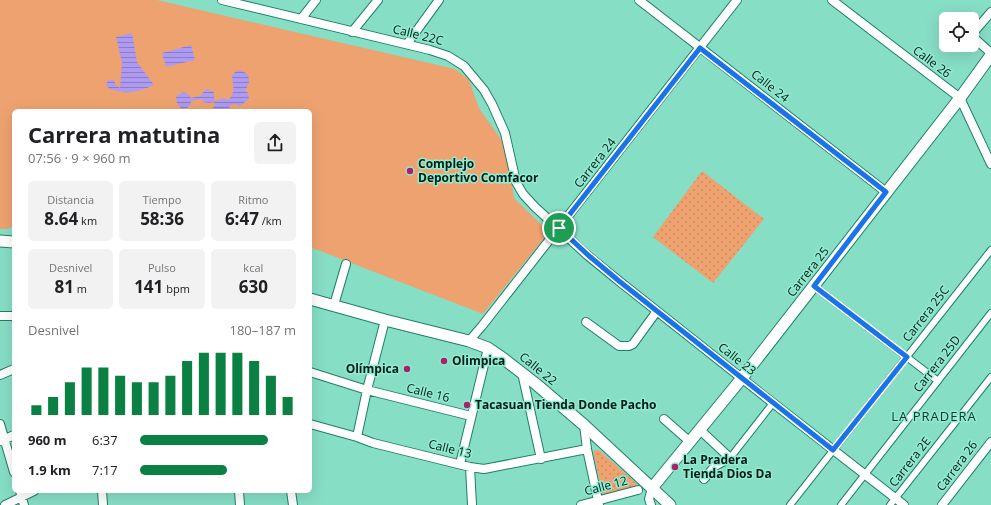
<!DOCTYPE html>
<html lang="es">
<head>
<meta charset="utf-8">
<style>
  body { margin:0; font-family:"Open Sans",sans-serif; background:#f2f2f2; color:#202124; height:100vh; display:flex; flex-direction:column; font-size:15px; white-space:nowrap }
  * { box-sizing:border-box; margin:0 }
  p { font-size:13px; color:#757577 }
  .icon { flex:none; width:22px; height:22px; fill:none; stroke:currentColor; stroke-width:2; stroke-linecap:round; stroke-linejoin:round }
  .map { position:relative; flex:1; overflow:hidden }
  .details { position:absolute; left:12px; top:109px; width:300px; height:384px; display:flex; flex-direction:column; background:#fff; border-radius:6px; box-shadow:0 4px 16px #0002 }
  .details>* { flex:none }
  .controls { position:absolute; left:939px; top:12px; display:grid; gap:8px }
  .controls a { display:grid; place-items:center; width:40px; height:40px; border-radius:6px; background:#fff; box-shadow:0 4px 16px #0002; font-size:20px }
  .pin { position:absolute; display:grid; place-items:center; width:34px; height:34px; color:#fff; margin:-17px; border:2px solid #fff; border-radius:50%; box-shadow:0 1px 4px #0007 }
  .round { display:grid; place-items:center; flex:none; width:42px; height:42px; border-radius:6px; background:#f2f2f2 }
  .headline { display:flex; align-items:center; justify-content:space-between; height:68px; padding:0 16px }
  h1 { font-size:22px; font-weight:700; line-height:30px }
  .metrics { display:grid; grid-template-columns:repeat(3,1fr); gap:6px; height:68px; padding:4px 16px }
  .metrics div { display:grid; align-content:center; border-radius:6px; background:#f2f2f2; text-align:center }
  .metrics b { font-size:17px; font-weight:700 }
  .metrics small { font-size:11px; font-weight:400 }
  .metrics p { font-size:11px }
  .chart { height:112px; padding:8px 16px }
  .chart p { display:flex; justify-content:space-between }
  .chart svg { width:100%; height:72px; margin-top:4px; stroke:#0b8043; stroke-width:6 }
  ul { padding:0 16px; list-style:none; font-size:13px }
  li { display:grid; grid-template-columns:64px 48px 1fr; align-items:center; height:30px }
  li i { height:10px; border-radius:5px; background:#0b8043 }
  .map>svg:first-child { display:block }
  .park { fill:url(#park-dots) }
  .garden { fill:#eea270 }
  .water { fill:url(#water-rules) }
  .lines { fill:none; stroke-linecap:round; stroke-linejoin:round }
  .pedestrian-casing { stroke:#1e7f69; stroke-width:8 }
  .minor-casing { stroke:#1e7f69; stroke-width:10 }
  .tertiary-casing { stroke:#1e7f69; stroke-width:13 }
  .pedestrian { stroke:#fff; stroke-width:6 }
  .minor { stroke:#fff; stroke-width:8 }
  .tertiary { stroke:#fff; stroke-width:11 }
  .route-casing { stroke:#fff; stroke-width:8 }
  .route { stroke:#1a73e8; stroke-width:5 }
  .poi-dot { fill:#a82169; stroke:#93ebd1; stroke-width:1.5 }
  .labels { text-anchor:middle; stroke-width:3; stroke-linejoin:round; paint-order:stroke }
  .street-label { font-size:12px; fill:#011c15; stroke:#93ebd1 }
  .poi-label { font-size:12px; font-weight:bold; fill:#011c15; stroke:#93ebd1; text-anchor:start }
  .neighbourhood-label { font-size:13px; letter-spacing:1px; fill:#04392d; stroke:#93ebd1 }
</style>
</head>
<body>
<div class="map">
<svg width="991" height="505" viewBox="0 0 991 505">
  <defs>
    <pattern id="park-dots" width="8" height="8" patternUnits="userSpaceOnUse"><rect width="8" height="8" fill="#eea270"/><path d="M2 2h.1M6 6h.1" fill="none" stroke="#ca8b60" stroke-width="1.8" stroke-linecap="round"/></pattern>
    <pattern id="water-rules" width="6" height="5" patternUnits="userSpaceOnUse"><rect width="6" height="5" fill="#ae9af0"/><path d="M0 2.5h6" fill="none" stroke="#8b7dc1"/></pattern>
  </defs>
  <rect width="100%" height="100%" fill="#86dec5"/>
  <!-- park -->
  <path class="park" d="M702,171L764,219L713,283L653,237Z
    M599,450L637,484L635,489L603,496L593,451Z"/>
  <!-- garden -->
  <path class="garden" d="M0,0H157L455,69L469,80L479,108L505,145L514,198L549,232L483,314L310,247V111H14V226L7,229H0Z"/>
  <!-- water -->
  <path class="water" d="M132,33L137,62L154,85C141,91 128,95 114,90C110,89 109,89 106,85L108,80H113L115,82V85L120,88L122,63L116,37Z
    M191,45L195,60L166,67L162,53Z
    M240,70C250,73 252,82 245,90L248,93L249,99L240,106L235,104L230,105L229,111H215L213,108L215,104L213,102L209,103L203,102L202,99L191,101V104L187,108L182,109L177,104L176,97C182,91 187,91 191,98L202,95L203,92L207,89L214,92V99L216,101L224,98L227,100C236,96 233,85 232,76L235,72Z"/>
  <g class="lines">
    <!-- pedestrian casing -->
    <g class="pedestrian-casing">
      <path id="pedestrian" d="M814,286L938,381
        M730,458L773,403
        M790,505L991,250
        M841,505L991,313
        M890,505L991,377"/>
    </g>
    <!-- minor casing -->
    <g class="minor-casing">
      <path id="minor" d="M222,0L430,50L448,56L464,66L484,90L492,104L505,133L516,182L523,194L535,207L587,255L619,281L773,403L904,505
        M639,0L886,192
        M832,0L960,98L991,164
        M991,12L973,33V37L991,53
        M301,19L316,0
        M352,32L378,0
        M407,44L439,0
        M334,305L346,264
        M0,316H14
        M586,322L619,346H629L633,344L657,311
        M469,341L482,326L737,0
        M310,372L367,390L471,416
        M522,373L541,459
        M0,375L14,369
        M664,419L689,441
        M0,424L14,472
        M310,424L357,437L373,443L470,467L484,469L587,449
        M584,425L587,449L599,505
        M699,429L730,458L715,466L704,479
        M357,437L367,390L385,320
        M1,441L14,435
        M460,464L488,348
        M470,467L472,505
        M20,491L24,505
        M102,491L103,505
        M239,491L240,505
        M291,491L293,505
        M5,505L34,491
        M581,505L638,490
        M651,505L649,499L652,488
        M942,505L991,442"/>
    </g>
    <!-- tertiary casing -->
    <g class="tertiary-casing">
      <path id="tertiary" d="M0,241L14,242
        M310,299L385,320L469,341L488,348L504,359L536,384L584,425L670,505
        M652,488L742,378L960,98L991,55"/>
    </g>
    <!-- pedestrian -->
    <use href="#pedestrian" class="pedestrian"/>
    <!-- minor -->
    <use href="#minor" class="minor"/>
    <!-- tertiary -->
    <use href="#tertiary" class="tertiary"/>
  </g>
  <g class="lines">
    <!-- route casing -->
    <g class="route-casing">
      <path id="route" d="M700,48L886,192L814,286L907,357L833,450L619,281L588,255L559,228Z"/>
    </g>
    <!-- route -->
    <use href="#route" class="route"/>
  </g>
  <!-- markers -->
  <g class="poi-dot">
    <circle cx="410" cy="171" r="4"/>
    <circle cx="444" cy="361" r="4"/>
    <circle cx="407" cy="369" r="4"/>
    <circle cx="467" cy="405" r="4"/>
    <circle cx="675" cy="467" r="4"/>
  </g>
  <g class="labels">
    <!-- street labels -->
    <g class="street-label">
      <text transform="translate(418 35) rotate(14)" y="4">Calle 22C</text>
      <text transform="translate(932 62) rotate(37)" y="4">Calle 26</text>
      <text transform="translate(770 86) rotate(38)" y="4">Calle 24</text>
      <text transform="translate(595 163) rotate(-52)" y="4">Carrera 24</text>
      <text transform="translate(808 272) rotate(-52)" y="4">Carrera 25</text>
      <text transform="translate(926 314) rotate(-52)" y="4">Carrera 25C</text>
      <text transform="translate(737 359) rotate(38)" y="4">Calle 23</text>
      <text transform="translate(937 364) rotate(-52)" y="4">Carrera 25D</text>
      <text transform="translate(538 369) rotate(39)" y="4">Calle 22</text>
      <text transform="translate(428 393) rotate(14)" y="4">Calle 16</text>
      <text transform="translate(450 449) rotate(14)" y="4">Calle 13</text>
      <text transform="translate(910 462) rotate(-52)" y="4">Carrera 2E</text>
      <text transform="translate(957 466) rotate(-53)" y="4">Carrera 26</text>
      <text transform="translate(606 486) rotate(-15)" y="4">Calle 12</text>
    </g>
    <!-- poi labels -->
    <g class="poi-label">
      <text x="418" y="168">Complejo<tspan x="418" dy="14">Deportivo Comfacor</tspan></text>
      <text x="452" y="365">Olimpica</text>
      <text x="399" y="373" text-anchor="end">Olímpica</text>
      <text x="475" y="409">Tacasuan Tienda Donde Pacho</text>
      <text x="683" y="464">La Pradera<tspan x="683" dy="14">Tienda Dios Da</tspan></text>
    </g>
    <!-- neighbourhood labels -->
    <g class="neighbourhood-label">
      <text x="934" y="421">LA PRADERA</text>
    </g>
  </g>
</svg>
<div class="controls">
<a><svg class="icon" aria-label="locate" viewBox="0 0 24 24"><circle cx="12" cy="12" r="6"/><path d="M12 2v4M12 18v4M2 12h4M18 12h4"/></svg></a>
</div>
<div class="pin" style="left:559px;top:228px;background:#1e9e55"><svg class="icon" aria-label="arrive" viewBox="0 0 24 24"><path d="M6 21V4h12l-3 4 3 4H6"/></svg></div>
<section class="details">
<div class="headline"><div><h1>Carrera matutina</h1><p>07:56 · 9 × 960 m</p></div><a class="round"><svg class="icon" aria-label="share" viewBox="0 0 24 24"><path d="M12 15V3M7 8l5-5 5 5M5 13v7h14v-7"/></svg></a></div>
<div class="metrics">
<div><p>Distancia</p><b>8.64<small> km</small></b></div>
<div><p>Tiempo</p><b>58:36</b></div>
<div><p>Ritmo</p><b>6:47<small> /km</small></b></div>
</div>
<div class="metrics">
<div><p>Desnivel</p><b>81<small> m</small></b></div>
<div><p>Pulso</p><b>141<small> bpm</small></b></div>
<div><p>kcal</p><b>630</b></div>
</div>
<div class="chart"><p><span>Desnivel</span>180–187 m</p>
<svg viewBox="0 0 160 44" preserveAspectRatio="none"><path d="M5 44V38M15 44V33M25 44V24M35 44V15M45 44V15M55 44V20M65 44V24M75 44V24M85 44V20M95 44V11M105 44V6M115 44V6M125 44V6M135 44V11M145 44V20M155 44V33"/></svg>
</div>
<ul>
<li><b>960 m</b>6:37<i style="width:82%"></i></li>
<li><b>1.9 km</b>7:17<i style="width:56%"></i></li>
</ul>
</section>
</div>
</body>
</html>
